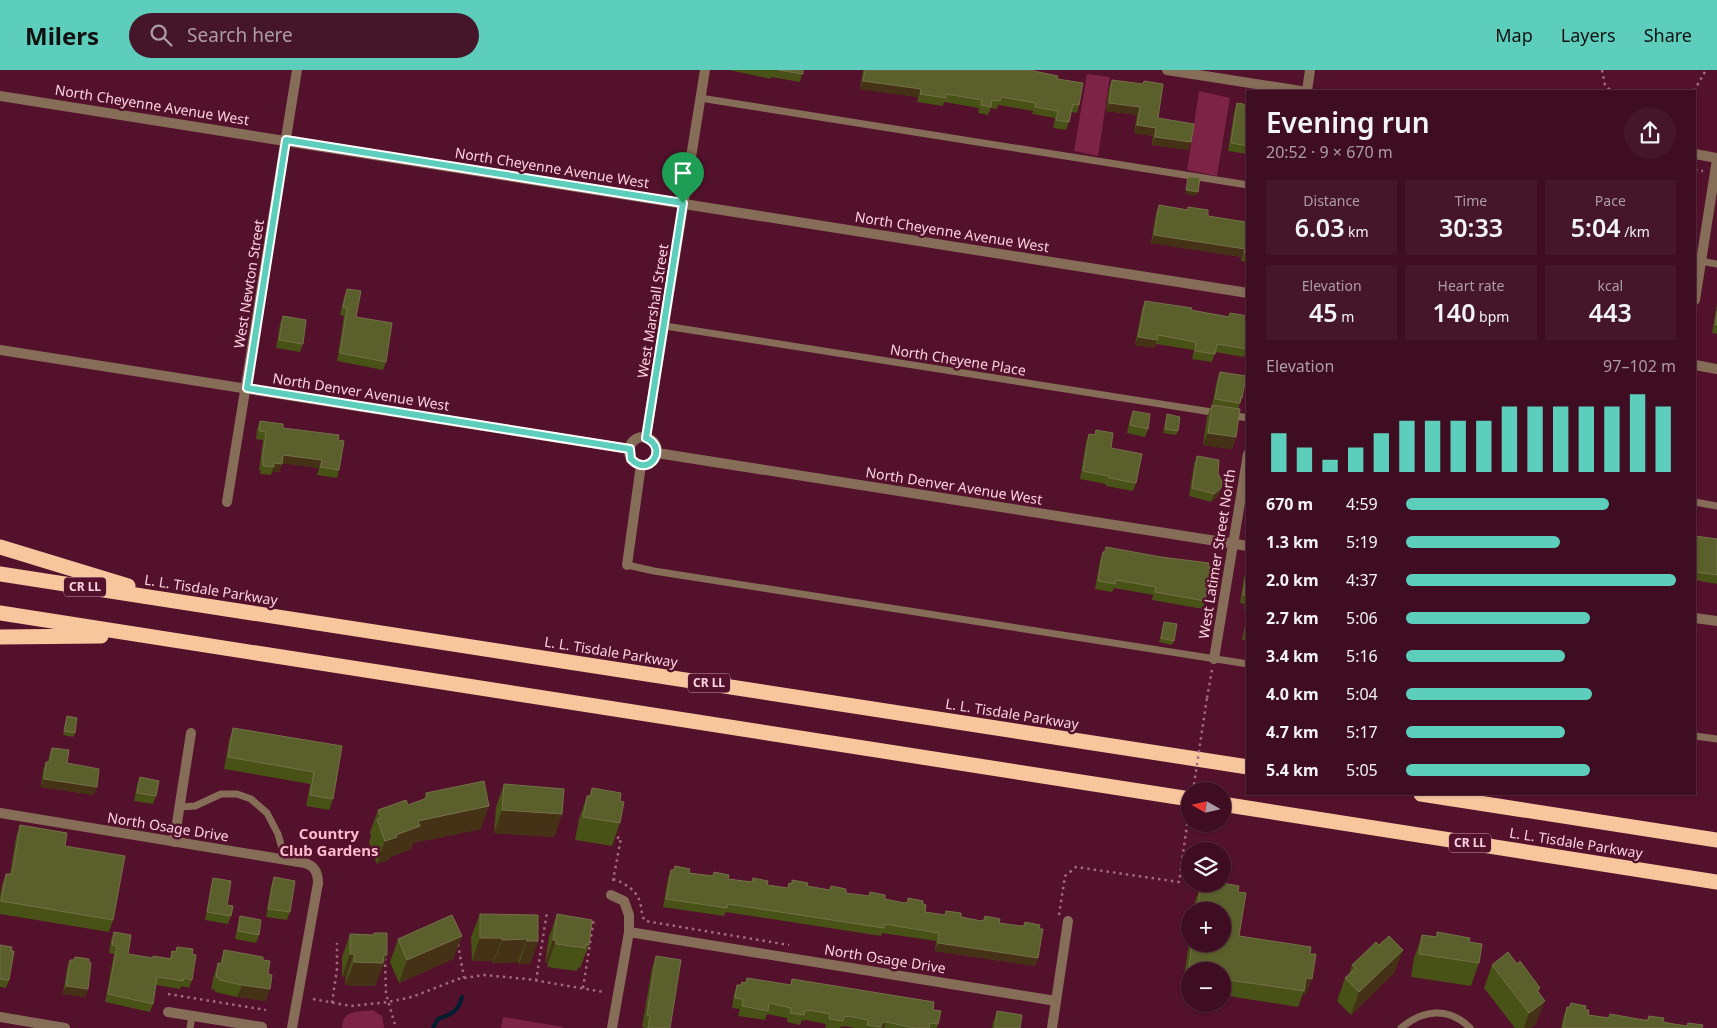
<!DOCTYPE html>
<html lang="en">
<head>
<meta charset="utf-8">
<style>
  body { margin:0; font-family:"Noto Sans",sans-serif; background:#45162a; color:#f1f3f6; height:100vh; display:flex; flex-direction:column; font-size:19px; white-space:nowrap }
  * { box-sizing:border-box; margin:0 }
  p { font-size:16px; color:#ad9ca5 }
  .icon { flex:none; width:28px; height:28px; fill:none; stroke:currentColor; stroke-width:2; stroke-linecap:round; stroke-linejoin:round }
  .map { position:relative; flex:1; overflow:hidden }
  .details { position:absolute; left:1246px; top:20px; width:450px; height:705px; display:flex; flex-direction:column; background:#3e0d21; border-radius:0px; box-shadow:0 1px 4px #0004,0 0 0 1px #572d3f }
  .details>* { flex:none }
  .needle { width:32px; rotate:279deg }
  .buttons { position:absolute; left:1181px; top:712px; display:grid; gap:10px }
  .buttons a { display:grid; place-items:center; width:50px; height:50px; border-radius:50%; background:#3e0d21; box-shadow:0 1px 4px #0004,0 0 0 1px #572d3f; font-size:25px }
  .pin { position:absolute; display:grid; place-items:center; width:42px; height:42px; color:#fff; margin:-51px -21px; border-radius:50% 50% 50% 0; rotate:-45deg; box-shadow:0 0 5px #0007 }
  .pin .icon { rotate:45deg }
  .round { display:grid; place-items:center; flex:none; width:52px; height:52px; border-radius:26px; background:#45162a }
  .summary { display:flex; align-items:center; justify-content:space-between; height:85px; padding:0 20px }
  h1 { font-size:28px; font-weight:600; line-height:38px }
  .figures { display:grid; grid-template-columns:repeat(3,1fr); gap:8px; height:85px; padding:5px 20px }
  .figures div { display:grid; align-content:center; border-radius:0px; background:#45162a; text-align:center }
  .figures b { font-size:25px; font-weight:600 }
  .figures small { font-size:14px; font-weight:400 }
  .figures p { font-size:14px }
  .chart { height:140px; padding:10px 20px }
  .chart p { display:flex; justify-content:space-between }
  .chart svg { width:100%; height:90px; margin-top:5px; stroke:#5ccebb; stroke-width:6 }
  ul { padding:0 20px; list-style:none; font-size:16px }
  li { display:grid; grid-template-columns:80px 60px 1fr; align-items:center; height:38px }
  li i { height:12px; border-radius:6px; background:#5ccebb }
  header { display:flex; align-items:center; gap:30px; box-sizing:border-box; height:70px; padding:0 25px; background:#5ccebb; color:#111 }
  header strong { font-size:24px }
  nav { display:flex; gap:28px; margin-inline-start:auto; font-size:18px }
  .search { width:350px; height:45px; background:#45162a; display:flex; align-items:center; gap:12px; box-sizing:border-box; padding:0 18px; border-radius:28px; color:#ad9ca5; font-size:19px }
  .map>svg:first-child { display:block }
  .green { fill:#7c2346 }
  .lines { fill:none; stroke-linecap:round; stroke-linejoin:round }
  .stream { stroke:#001d32; stroke-width:4 }
  .path { stroke:#a16a7d; stroke-width:2.5; stroke-dasharray:2.5 4; stroke-linecap:butt }
  .service { stroke:#866d58; stroke-width:7 }
  .minor { stroke:#866d58; stroke-width:10 }
  .tertiary { stroke:#866d58; stroke-width:10 }
  .motorway { stroke:#f8c69d; stroke-width:15 }
  .path-bridge { stroke:#a16a7d; stroke-width:2.5; stroke-dasharray:2.5 4; stroke-linecap:butt }
  .wall { fill:#485116 }
  .shaded-wall { fill:#443116 }
  .building { fill:#5b5f2c; stroke:#747148 }
  .route-casing { stroke:#fff; stroke-width:10 }
  .route { stroke:#5ccebb; stroke-width:6 }
  .labels { text-anchor:middle; stroke-width:5; stroke-linejoin:round; paint-order:stroke }
  .shield { fill:#53112c; stroke:#ca99a9; stroke-width:1 }
  .shield-label { font-size:12px; font-weight:bold; fill:#fdd3de }
  .street-label { font-size:14px; fill:#fdd3de; stroke:#53112c }
  .neighbourhood-label { font-size:15px; font-weight:bold; fill:#fcbacc; stroke:#53112c }
</style>
</head>
<body>
<header>
<strong>Milers</strong>
<div class="search"><svg class="icon" aria-label="search" viewBox="0 0 24 24"><circle cx="10" cy="10" r="6"/><path d="M15 15l6 6"/></svg>Search here</div>
<nav><a>Map</a><a>Layers</a><a>Share</a></nav>
</header>
<div class="map">
<svg width="1717" height="958" viewBox="0 0 1717 958">
  <rect width="100%" height="100%" fill="#53112c"/>
  <!-- green -->
  <path class="green" d="M1087,4L1110,7L1098,86L1074,81Z
    M1199,21L1230,28L1217,106L1187,100Z
    M373,940L382,946L384,958H342C342,939 359,942 373,940Z
    M503,947L563,957V958H501Z"/>
  <g class="lines">
    <!-- stream -->
    <path class="stream" d="M433,958L438,949C452,944 458,942 462,927"/>
    <!-- path -->
    <path class="path" d="M1602,0L1605,15L1611,21
      M1694,21L1706,0
      M1695,100L1703,101
      M1207,628L1212,600
      M613,809C625,813 636,820 640,832C642,839 641,845 645,851L789,875
      M613,811L621,768L614,767
      M1059,845L1065,806L1076,797L1179,812L1189,741
      M458,874L464,908
      M385,888L386,924L396,958
      M871,888L912,895
      M536,911L547,842
      M583,918L594,848
      M168,924L266,940
      M313,929L351,936L388,932L412,927L458,909L484,905L527,909L604,922
      M332,933L337,899V873"/>
    <!-- service -->
    <path class="service" d="M700,28L1248,115
      M1695,190L1717,194
      M665,256L1218,343
      M1231,345L1248,348
      M1695,432L1717,436
      M627,495L654,501L1248,594
      M1695,666L1717,669
      M180,737L195,736L221,724H237L251,729L267,743L278,764L285,789
      M190,958L192,946
      M1401,958C1422,940 1449,936 1470,958"/>
    <!-- minor -->
    <path class="minor" d="M1307,21L1310,0
      M0,26L1248,223
      M1695,230L1717,89
      M1695,295L1717,299
      M227,432L297,0
      M627,495L641,395
      M1214,589L1248,384
      M0,743L305,793C315,796 318,803 318,813
      M174,772L191,663
      M611,825L624,831L629,845V862L612,958
      M629,862L1056,931
      M168,942L262,957
      M0,947L65,958
      M1052,958L1068,851"/>
    <!-- tertiary -->
    <path class="tertiary" d="M1167,0L1301,21
      M1695,84L1717,88
      M0,280L629,379
      M646,367L705,0
      M629 381a14 14 0 1 1 28 0a14 14 0 1 1-28 0Z
      M657,383L1248,476
      M1695,548L1717,551
      M292,958L318,813"/>
    <!-- motorway -->
    <path class="motorway" d="M0,477L128,516
      M0,504L1248,697
      M0,543L1190,729
      M0,567L101,566
      M1421,724L1717,770
      M1222,734L1717,812"/>
    <!-- path-bridge -->
    <path class="path-bridge" d="M1193,721L1207,628"/>
  </g>
  <!-- wall -->
  <path class="wall" d="M729,0H803L800,12L771,7V9Z
    M863,0H1029L1057,9L1079,35L1077,43L1071,42L1069,52L1066,60L1053,58L1055,48L1032,44L1033,41L998,35L997,39L991,38L988,45L978,43L979,38L944,32L943,36L917,32L918,27L860,19Z
    M1112,10L1142,14L1144,11L1158,48L1191,72L1188,80L1152,75L1153,66L1134,63L1137,45L1106,41L1109,18Z
    M1237,33L1248,35V84L1228,81L1234,42Z
    M1159,135L1188,140V137L1208,146L1245,152L1246,146L1248,147V192L1241,191L1242,187L1151,173L1156,143Z
    M347,219L356,247L386,292L383,300L337,291L344,246L340,245L344,227Z
    M1145,231L1191,240L1229,247L1230,243L1247,279L1244,287L1215,282L1212,292L1192,289L1194,280L1156,274L1154,278L1135,275L1142,239Z
    M1717,233V264L1712,263Z
    M283,246L303,274L300,282L276,278L280,254Z
    M1220,302L1242,328L1238,339L1236,367L1232,379L1203,375L1207,347L1212,335L1217,310Z
    M1133,341L1148,359L1145,367L1127,363L1130,349Z
    M1167,344L1178,361L1176,365L1163,363Z
    M260,351L283,358L338,370L339,400L337,408L317,405L319,398L282,393L279,402H272L271,405L260,404L261,401L259,400L263,370L256,369L257,359Z
    M1096,360L1111,378L1136,413L1133,421L1106,416V414L1080,409L1086,372L1089,364L1094,365Z
    M1197,386L1218,403L1221,418L1218,426L1211,432L1189,426L1194,394Z
    M1695,466L1717,469V514L1695,510Z
    M1106,477L1208,497L1205,531L1203,539L1152,530L1153,525L1114,518L1112,522L1095,519L1100,490L1103,482H1104Z
    M1247,499H1248V540L1244,539L1245,534L1240,533L1244,507Z
    M1248,541V571L1242,570Z
    M1164,552L1174,571L1172,575L1159,572Z
    M67,646L75,663L73,667L63,665Z
    M233,658L342,676L333,729L329,740L306,736L310,714L224,699L229,670Z
    M52,678L94,725L41,717L43,700L46,692H48L49,686Z
    M140,707L156,726L153,734L134,731L137,715Z
    M504,714L562,744L554,767L494,763L496,737Z
    M592,718L620,731V753L612,776L575,770L579,749L587,726H589Z
    M426,723L481,759L413,773L411,779L390,787L389,790L377,794L369,772L371,766L370,762L378,740L408,735L424,729Z
    M20,755L113,850L109,862L0,844V826L2,815L6,804H10L16,767Z
    M675,796L689,803L712,806L714,802L728,809L751,812L753,808L767,815L787,818L789,813L791,814L792,810L807,816L830,820L831,816L846,823L869,826L870,822L885,829L904,833L907,832L908,828L923,834L925,842L945,845L946,841L961,847L981,851L983,850L985,846L999,853L1023,856L1025,852L1039,859L1038,888L1035,896L935,881L936,871L882,863L881,866L726,842L724,846L663,837L668,808L671,800H673Z
    M274,807L290,842L287,850L266,847L271,816Z
    M213,808L227,835L231,846L228,854L205,850L211,816Z
    M1216,814L1238,822L1239,866L1310,884L1306,925L1303,924L1298,937L1222,925V901H1190V920L1182,919L1190,867V874H1222V841H1194L1195,831L1201,816L1215,818Z
    M480,844L538,871L530,894H519L518,892L493,893V891H472L471,867Z
    M557,844L589,875L580,898L578,897L577,901L547,897L548,893H545L549,867Z
    M240,846L259,865L256,873L235,869L238,854Z
    M114,862L128,884L152,888L153,886L170,888L172,881H175L177,877L192,884V910L189,918L181,916L180,919L156,915L153,934L150,942L105,932L114,884L109,883L111,870Z
    M1437,862L1469,872L1479,893L1471,916L1411,907L1414,888L1422,865L1436,867Z
    M374,863L387,885L375,916L345,915L346,907H342V887L350,864L373,865Z
    M462,866L453,889L399,913L390,892L398,869Z
    M0,875L9,910L6,918L0,917Z
    M1379,875L1403,880L1394,903L1351,945L1337,931L1345,908L1349,904L1352,895Z
    M224,880L263,890L268,904L266,931L237,927L215,922V920L211,919L214,905L218,893H220Z
    M656,886L670,958H645L642,957L652,898Z
    M75,887L88,919L85,927L63,924L67,898L70,890H73Z
    M1517,894L1540,918L1538,922L1536,954L1531,958H1515L1484,918L1492,895Z
    M747,908L790,915L792,909L933,940L938,954L937,958H855L844,956V957L841,956L840,958H825L826,954L806,950L805,951L802,950L800,955L787,952V948L767,944L765,950L738,946L740,939L732,938L734,924L737,915H741L742,912L745,913Z
    M1571,933L1585,940L1588,945L1608,948L1610,944L1644,950H1647L1649,946L1663,952L1686,956L1688,953L1702,958H1561L1564,945L1567,937H1570Z
    M997,941L1020,958H992L993,953Z"/>
  <!-- shaded-wall -->
  <path class="shaded-wall" d="M863,11L921,19L918,27L860,19Z
    M1109,33L1140,37L1137,45L1106,41Z
    M1137,55L1156,58L1153,66L1134,63Z
    M1155,67L1191,72L1188,80L1152,75Z
    M1186,120L1198,122L1196,126L1185,124Z
    M1154,165L1245,179L1242,187L1151,173Z
    M1138,267L1157,270L1154,278L1135,275Z
    M1208,363L1236,367L1232,379L1203,375Z
    M283,385L322,390L319,398L280,393Z
    M274,393L282,394L279,402H272Z
    M1221,418L1218,426L1211,432L1214,424Z
    M44,709L97,717L94,725L41,717Z
    M489,736L481,759L413,773L411,779L390,787L389,790L377,794L385,771L418,751Z
    M502,740L562,744L554,767L494,763Z
    M462,866L453,889L399,913L407,890Z
    M480,868H502L493,891H472Z
    M527,869L518,892L493,893L502,870Z
    M553,870H556L548,893H545Z
    M527,871H538L530,894H519Z
    M938,873L1038,888L1035,896L935,881Z
    M1403,880L1394,903L1351,945L1359,922Z
    M350,884H354L346,907H342Z
    M384,885H387L375,916L345,915L354,892Z
    M1306,908L1312,909L1306,925L1303,924Z
    M242,915L270,919L266,931L237,927Z
    M66,916L88,919L85,927L63,924Z
    M1545,931L1536,954L1531,958H1524L1529,943Z
    M886,952L884,958H881L882,953Z"/>
  <!-- building -->
  <path class="building" d="M778,0H803V4Z
    M865,0H1029L1058,6L1057,9L1083,13L1079,35L1073,34L1069,52L1056,50L1058,41L1035,37L1036,33L1001,27L1000,31L992,30L991,37L981,35L982,30L946,24V28L920,24L921,19L863,11Z
    M1112,10L1143,14L1144,11L1163,14L1158,48L1194,54L1191,72L1155,67L1156,58L1137,55L1140,37L1109,33Z
    M1237,33L1248,35V76L1231,73Z
    M1188,107L1200,108L1198,122L1186,120Z
    M1159,135L1188,140V137L1208,140V146L1246,152V146L1248,147V183H1244L1245,179L1154,165Z
    M347,219L361,221L356,247L392,253L386,292L340,283L347,238L343,237Z
    M1145,231L1192,238L1191,240L1229,247L1230,243L1248,246V274L1247,279L1217,274L1215,284L1195,281L1196,272L1158,265L1157,270L1138,267Z
    M1717,241V255H1715Z
    M283,246L306,250L303,274L279,270Z
    M1220,302L1246,306L1242,328H1241L1240,333L1215,329Z
    M1212,335L1240,339L1236,367L1208,363Z
    M1133,341L1150,344L1148,359L1130,355Z
    M1167,344L1180,347L1178,361L1165,359Z
    M260,351L283,354V358L339,365L338,370L344,371L339,400L320,397L322,390L283,385L282,394L274,393V397L263,396L264,392H262L266,362L259,361Z
    M1096,360L1113,363L1111,378L1142,384L1136,413L1109,408V406L1083,401L1089,364L1095,365Z
    M1197,386L1219,390L1218,403L1222,412L1221,418L1214,424L1192,418Z
    M1695,466L1717,469V505L1695,502Z
    M1106,477L1161,487L1209,493L1208,497H1211L1205,531L1155,522L1156,517L1116,510L1115,514L1098,511L1103,482H1105Z
    M1247,499H1248V526L1243,525Z
    M1248,548V563L1245,562Z
    M1164,552L1177,554L1174,571L1161,568Z
    M67,646L77,648L75,663L64,661Z
    M233,658L342,676L333,729L310,725L314,702L228,687Z
    M52,678L69,680L67,693L99,699L97,717L44,709L46,692H50Z
    M140,707L159,711L156,726L137,723Z
    M484,711L489,736L418,751L420,756L396,765L397,767L385,771L377,749L381,748L378,740L406,730L408,735L427,728L426,723Z
    M504,714L564,719L562,744L502,740Z
    M592,718L621,723L620,731L624,732L620,753L583,747L587,726H591Z
    M20,755L67,763L65,776L125,786L113,850L1,831L6,804H12Z
    M675,796L690,799L689,803L713,806L714,802L729,805L728,809L752,812L753,808L768,811L767,815L788,818L789,813L792,814V810L808,813L807,816L830,820L831,816L846,819V823L869,826L870,822L885,825V829L904,833L908,832V828L923,831V834L926,835L925,842L945,845L946,841L961,843V847L981,851L984,850L985,846L1000,849L999,853L1021,856H1024L1025,852L1040,855L1039,859H1043L1038,888L938,873L939,863L884,854V858L728,834L727,838L666,829L671,800H674Z
    M274,807L295,811L290,842L268,839Z
    M213,808L231,811L227,835L233,836L231,846L207,842Z
    M1222,813L1239,816L1238,822L1246,823L1239,866L1311,877L1310,884H1316L1312,909L1306,908L1304,921L1222,909V901H1190V904H1188L1192,874H1222V841H1197L1201,816L1216,818L1217,814Z
    M480,844L538,845V871H527V869L502,870V868H480Z
    M557,844L592,850L589,875L586,874L585,878L556,874V870H553Z
    M452,845L462,866L407,890L398,869Z
    M240,846L261,850L259,865L238,861Z
    M114,862L131,865L128,884L153,888V886L171,889L172,881L176,882L177,877L193,879L192,884L196,885L192,910L184,908L183,911L157,907L153,934L108,924L117,876L112,875Z
    M1437,862L1470,868L1469,872L1482,874L1479,893L1419,884L1422,865L1437,867Z
    M374,863H387V885H384L383,893L354,892V884H350V864L374,865Z
    M1389,866L1403,880L1359,922L1345,908L1356,898L1352,895L1376,872L1379,875Z
    M0,875L12,877L11,881H14L9,910L0,909Z
    M224,880L263,887V890L270,891L268,904L272,905L270,919L242,915L219,910L220,908L216,907L218,893L222,894Z
    M1508,882L1517,894L1520,891L1540,918L1537,920L1545,931L1529,943L1492,895Z
    M656,886L681,890L670,958H648L650,946L647,945Z
    M75,887L89,889V892L91,893L88,919L66,916L70,890H74Z
    M747,908L791,915L792,909L934,932L933,940L941,941L938,954L930,953L929,958H915L886,952L882,953L881,957L867,955L868,950L848,946V947L844,946L843,951L829,949L830,944L809,940V941L805,940L804,945L790,943L791,938L769,933L768,941L742,936L743,929L735,928L737,915H741L742,912L746,913Z
    M1571,933L1586,936L1585,940H1589L1588,945L1609,948L1610,944L1644,950H1648L1649,946L1664,948L1663,952L1674,954L1687,956L1688,953L1703,955L1702,958H1563L1567,937H1570Z
    M997,941L1022,945L1020,958H995Z"/>
  <g class="lines">
    <!-- route casing -->
    <g class="route-casing">
      <path id="route" d="M286,70L683,133L646,368C669,378 649,408 631,389L630,379L247,318Z"/>
    </g>
    <!-- route -->
    <use href="#route" class="route"/>
  </g>
  <g class="labels">
    <!-- shield labels -->
    <g class="shield">
      <rect x="64" y="507.5" width="42" height="19" rx="4"/>
      <rect x="688" y="603.5" width="42" height="19" rx="4"/>
      <rect x="1449" y="763.5" width="42" height="19" rx="4"/>
    </g>
    <g class="shield-label">
      <text x="85" y="521">CR LL</text>
      <text x="709" y="617">CR LL</text>
      <text x="1470" y="777">CR LL</text>
    </g>
    <!-- street labels -->
    <g class="street-label">
      <text transform="translate(152 35) rotate(9)" y="5">North Cheyenne Avenue West</text>
      <text transform="translate(552 98) rotate(9)" y="5">North Cheyenne Avenue West</text>
      <text transform="translate(952 162) rotate(9)" y="5">North Cheyenne Avenue West</text>
      <text transform="translate(249 214) rotate(-81)" y="5">West Newton Street</text>
      <text transform="translate(653 241) rotate(-81)" y="5">West Marshall Street</text>
      <text transform="translate(958 290) rotate(9)" y="5">North Cheyene Place</text>
      <text transform="translate(361 322) rotate(9)" y="5">North Denver Avenue West</text>
      <text transform="translate(954 416) rotate(9)" y="5">North Denver Avenue West</text>
      <text transform="translate(1217 484) rotate(-81)" y="5">West Latimer Street North</text>
      <text transform="translate(211 520) rotate(9)" y="5">L. L. Tisdale Parkway</text>
      <text transform="translate(611 582) rotate(9)" y="5">L. L. Tisdale Parkway</text>
      <text transform="translate(1012 644) rotate(9)" y="5">L. L. Tisdale Parkway</text>
      <text transform="translate(168 757) rotate(9)" y="5">North Osage Drive</text>
      <text transform="translate(1576 773) rotate(9)" y="5">L. L. Tisdale Parkway</text>
      <text transform="translate(885 889) rotate(9)" y="5">North Osage Drive</text>
    </g>
    <!-- neighbourhood labels -->
    <g class="neighbourhood-label">
      <text x="329" y="769">Country<tspan x="329" dy="17">Club Gardens</tspan></text>
    </g>
  </g>
</svg>
<div class="buttons">
<a><svg class="needle" viewBox="-14 -14 28 28"><path d="M0-13l5 13h-10z" fill="#e53935"/><path d="M0 13l5-13h-10z" fill="#ad9ca5"/></svg></a>
<a><svg class="icon" aria-label="layers" viewBox="0 0 24 24"><path d="M12 4l9 5-9 5-9-5zM3 14l9 5 9-5"/></svg></a>
<a>+</a>
<a>−</a>
</div>
<div class="pin" style="left:683px;top:133px;background:#1e9e55"><svg class="icon" aria-label="arrive" viewBox="0 0 24 24"><path d="M6 21V4h12l-3 4 3 4H6"/></svg></div>
<section class="details">
<div class="summary"><div><h1>Evening run</h1><p>20:52 · 9 × 670 m</p></div><a class="round"><svg class="icon" aria-label="share" viewBox="0 0 24 24"><path d="M12 15V3M7 8l5-5 5 5M5 13v7h14v-7"/></svg></a></div>
<div class="figures">
<div><p>Distance</p><b>6.03<small> km</small></b></div>
<div><p>Time</p><b>30:33</b></div>
<div><p>Pace</p><b>5:04<small> /km</small></b></div>
</div>
<div class="figures">
<div><p>Elevation</p><b>45<small> m</small></b></div>
<div><p>Heart rate</p><b>140<small> bpm</small></b></div>
<div><p>kcal</p><b>443</b></div>
</div>
<div class="chart"><p><span>Elevation</span>97–102 m</p>
<svg viewBox="0 0 160 44" preserveAspectRatio="none"><path d="M5 44V25M15 44V32M25 44V38M35 44V32M45 44V25M55 44V19M65 44V19M75 44V19M85 44V19M95 44V12M105 44V12M115 44V12M125 44V12M135 44V12M145 44V6M155 44V12"/></svg>
</div>
<ul>
<li><b>670 m</b>4:59<i style="width:75%"></i></li>
<li><b>1.3 km</b>5:19<i style="width:57%"></i></li>
<li><b>2.0 km</b>4:37<i style="width:100%"></i></li>
<li><b>2.7 km</b>5:06<i style="width:68%"></i></li>
<li><b>3.4 km</b>5:16<i style="width:59%"></i></li>
<li><b>4.0 km</b>5:04<i style="width:69%"></i></li>
<li><b>4.7 km</b>5:17<i style="width:59%"></i></li>
<li><b>5.4 km</b>5:05<i style="width:68%"></i></li>
</ul>
</section>
</div>
</body>
</html>
